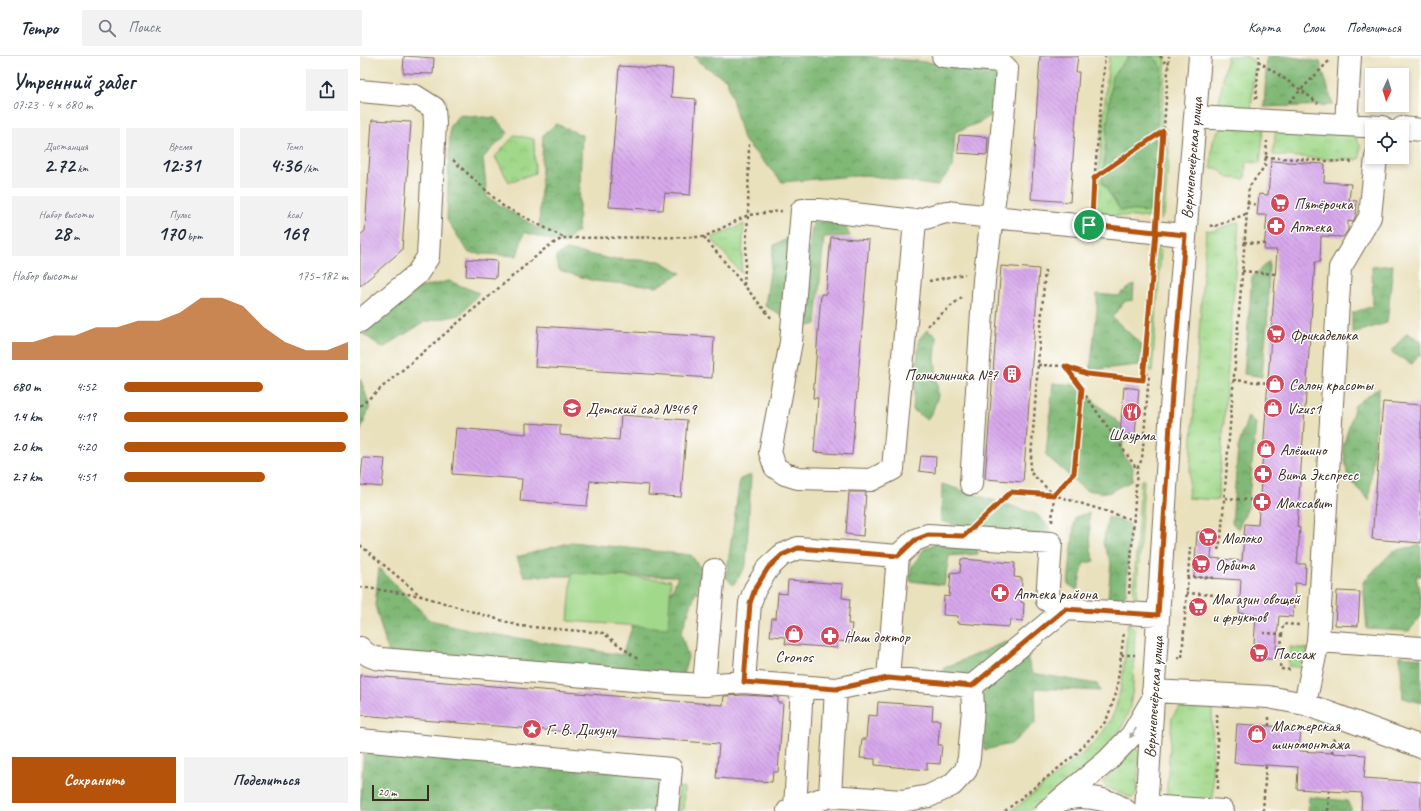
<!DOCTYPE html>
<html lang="ru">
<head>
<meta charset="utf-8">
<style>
  body { margin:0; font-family:Caveat,sans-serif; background:#f2f2f3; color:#1f2937; height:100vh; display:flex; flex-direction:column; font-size:15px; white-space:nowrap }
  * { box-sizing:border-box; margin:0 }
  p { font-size:13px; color:#747a83 }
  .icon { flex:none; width:22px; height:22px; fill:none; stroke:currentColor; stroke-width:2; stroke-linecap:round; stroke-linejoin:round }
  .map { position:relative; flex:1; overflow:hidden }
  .drawer { display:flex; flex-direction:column; background:#fff; width:360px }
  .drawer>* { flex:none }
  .needle { width:26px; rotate:184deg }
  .tools { position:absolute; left:1005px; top:12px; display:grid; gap:8px }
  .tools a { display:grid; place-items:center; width:44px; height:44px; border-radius:0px; background:#fff; box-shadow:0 2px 6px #0003; font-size:20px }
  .scale { position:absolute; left:12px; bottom:10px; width:57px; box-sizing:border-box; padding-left:4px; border:2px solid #3b2a1e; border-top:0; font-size:11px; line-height:14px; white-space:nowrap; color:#3b2a1e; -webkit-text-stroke:3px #fff; paint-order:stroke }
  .pin { position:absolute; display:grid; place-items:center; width:34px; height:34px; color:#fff; margin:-17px; border:2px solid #fff; border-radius:50%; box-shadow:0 1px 4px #0007 }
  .round { display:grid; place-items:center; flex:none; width:42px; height:42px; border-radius:0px; background:#f2f2f3 }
  .headline { display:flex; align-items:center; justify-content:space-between; height:68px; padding:0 12px }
  h1 { font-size:22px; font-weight:700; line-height:30px }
  .figures { display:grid; grid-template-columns:repeat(3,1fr); gap:6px; height:68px; padding:4px 12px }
  .figures div { display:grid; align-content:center; border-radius:0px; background:#f2f2f3; text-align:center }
  .figures b { font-size:20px; font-weight:700 }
  .figures small { font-size:11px; font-weight:400 }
  .figures p { font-size:11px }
  .chart { height:112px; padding:8px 12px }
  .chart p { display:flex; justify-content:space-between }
  .chart svg { width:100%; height:72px; margin-top:4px; fill:#b45309; opacity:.7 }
  .action { display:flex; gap:8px; margin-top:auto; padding:8px 12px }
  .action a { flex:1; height:46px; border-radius:0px; background:#b45309; color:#fff; font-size:16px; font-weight:700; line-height:46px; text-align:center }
  .action a+a { background:#f2f2f3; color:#1f2937 }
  ul { padding:0 12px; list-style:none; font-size:13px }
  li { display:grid; grid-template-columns:64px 48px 1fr; align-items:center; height:30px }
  li i { height:10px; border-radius:5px; background:#b45309 }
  header { display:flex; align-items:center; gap:24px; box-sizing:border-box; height:56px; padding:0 20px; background:#fff; border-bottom:1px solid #e0e1e3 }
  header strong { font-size:19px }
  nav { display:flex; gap:22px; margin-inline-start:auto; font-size:14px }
  .search { width:280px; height:36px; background:#f2f2f3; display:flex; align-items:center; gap:10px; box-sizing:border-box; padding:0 14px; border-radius:0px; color:#747a83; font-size:15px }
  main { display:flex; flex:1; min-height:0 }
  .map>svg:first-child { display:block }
  .grass { fill:url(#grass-tufts); stroke:#6e8154 }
  .forest { fill:url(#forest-crowns); stroke:#5e714a }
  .park { fill:url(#park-crowns); stroke:#6e8154 }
  .pitch { fill:#a1d88a; stroke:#6e8154 }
  .building { fill:url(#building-back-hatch) }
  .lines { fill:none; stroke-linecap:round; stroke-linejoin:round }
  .minor-casing { stroke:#786a55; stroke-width:24 }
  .path { stroke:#786a55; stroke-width:2.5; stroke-dasharray:3 3; stroke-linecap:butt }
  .minor { stroke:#fff; stroke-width:22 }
  .oneway { fill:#a79f9a }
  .route-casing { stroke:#fff; stroke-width:8 }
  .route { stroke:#b45309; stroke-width:5 }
  .labels { text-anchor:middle; stroke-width:3; stroke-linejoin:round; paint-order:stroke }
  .street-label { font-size:16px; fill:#3b2a1e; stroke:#fff }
  .poi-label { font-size:16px; fill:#3b2a1e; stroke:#fff; text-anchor:start }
</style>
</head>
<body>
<header>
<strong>Tempo</strong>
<div class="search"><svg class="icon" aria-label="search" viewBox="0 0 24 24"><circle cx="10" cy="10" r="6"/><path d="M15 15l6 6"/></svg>Поиск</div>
<nav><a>Карта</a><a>Слои</a><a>Поделиться</a></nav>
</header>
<main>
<section class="drawer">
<div class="headline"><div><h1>Утренний забег</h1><p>07:23 · 4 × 680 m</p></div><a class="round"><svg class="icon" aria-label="share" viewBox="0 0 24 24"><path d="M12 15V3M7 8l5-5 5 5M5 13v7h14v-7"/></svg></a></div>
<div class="figures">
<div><p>Дистанция</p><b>2.72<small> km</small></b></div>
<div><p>Время</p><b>12:31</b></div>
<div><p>Темп</p><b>4:36<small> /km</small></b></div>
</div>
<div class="figures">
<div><p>Набор высоты</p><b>28<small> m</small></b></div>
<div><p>Пульс</p><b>170<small> bpm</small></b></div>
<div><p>kcal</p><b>169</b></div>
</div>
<div class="chart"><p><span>Набор высоты</span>175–182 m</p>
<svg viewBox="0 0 160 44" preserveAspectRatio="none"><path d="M0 44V33L10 33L20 29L30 29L40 24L50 24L60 20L70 20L80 15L90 6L100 6L110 11L120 24L130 33L140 38L150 38L160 33V44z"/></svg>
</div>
<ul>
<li><b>680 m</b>4:52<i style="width:62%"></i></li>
<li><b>1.4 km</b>4:19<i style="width:100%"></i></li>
<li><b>2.0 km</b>4:20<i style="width:99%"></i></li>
<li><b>2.7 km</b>4:51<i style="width:63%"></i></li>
</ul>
<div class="action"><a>Сохранить</a><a>Поделиться</a></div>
</section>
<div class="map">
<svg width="1061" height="755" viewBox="0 0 1061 755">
  <defs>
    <pattern id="grass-tufts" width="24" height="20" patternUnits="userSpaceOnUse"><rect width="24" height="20" fill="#a1d88a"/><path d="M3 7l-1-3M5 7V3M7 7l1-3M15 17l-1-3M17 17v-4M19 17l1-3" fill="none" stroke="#8cba77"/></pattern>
    <pattern id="forest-crowns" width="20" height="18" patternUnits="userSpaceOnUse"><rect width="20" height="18" fill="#80b876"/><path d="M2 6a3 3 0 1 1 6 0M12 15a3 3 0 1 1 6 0" fill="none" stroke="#6a9660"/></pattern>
    <pattern id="park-crowns" width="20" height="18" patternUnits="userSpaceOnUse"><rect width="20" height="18" fill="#a1d88a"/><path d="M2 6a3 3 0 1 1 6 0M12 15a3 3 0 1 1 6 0" fill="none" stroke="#8cba77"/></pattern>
    <pattern id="building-back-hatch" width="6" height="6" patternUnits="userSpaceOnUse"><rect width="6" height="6" fill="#d7a8ec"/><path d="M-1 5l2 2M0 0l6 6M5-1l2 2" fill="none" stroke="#b089bf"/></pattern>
  </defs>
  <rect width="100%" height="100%" fill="#fff"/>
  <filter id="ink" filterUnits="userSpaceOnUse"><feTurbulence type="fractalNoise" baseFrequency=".025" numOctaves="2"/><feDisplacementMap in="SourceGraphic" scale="8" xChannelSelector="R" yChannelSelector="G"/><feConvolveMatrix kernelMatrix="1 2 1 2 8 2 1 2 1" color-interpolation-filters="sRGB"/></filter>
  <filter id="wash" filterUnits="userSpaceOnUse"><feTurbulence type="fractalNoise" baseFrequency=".012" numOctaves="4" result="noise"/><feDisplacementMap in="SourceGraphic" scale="16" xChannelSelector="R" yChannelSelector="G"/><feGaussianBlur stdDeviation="0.9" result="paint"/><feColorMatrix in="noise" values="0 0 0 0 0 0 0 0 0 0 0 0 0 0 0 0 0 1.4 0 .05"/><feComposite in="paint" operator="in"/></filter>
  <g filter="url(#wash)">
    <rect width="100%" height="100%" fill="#e9e0bc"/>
    <!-- grass -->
    <path class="grass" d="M749,0H806L795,158L791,162L735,158Z
      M867,0H886L895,6L891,56L861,52L859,46Z
      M904,70L900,107L886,106L885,123L869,122L857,112H851C852,97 850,81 862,71Z
      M916,71L994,79L1000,89V103H966L913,99Z
      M806,72L809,96L804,158L800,164Z
      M879,166L858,444L828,442L846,174L852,175Z
      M384,168L381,217L351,182Z
      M797,189L801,195L792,316L787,313Z
      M781,424H784L777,539L773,546Z
      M768,566L775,574L773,631L770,651L761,674L742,698L670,755H651C666,744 680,732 694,721C718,702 744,683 755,654C764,627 765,594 768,566Z
      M930,591L948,593L946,612L928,610Z
      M822,649L852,652L853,749L806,743L812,662L817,654Z
      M777,692L780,697L776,738L772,742L746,731L743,725L772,694Z
      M319,731L324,732L323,755H317Z"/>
    <!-- forest -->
    <path class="forest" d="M334,0H504L640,13L637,57L618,67L595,76L593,111L577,130L506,119L422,126L383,83L367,24L340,7Z
      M769,0H793L802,11L790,156L760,154L742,126L752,20Z
      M907,0H926L960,6L973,49L904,51Z
      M99,59L135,62L148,77L123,102L127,141L179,173L183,79L196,68L222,79L218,175L204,188L164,176L157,200L109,197L87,164L90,70Z
      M453,166H483L490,180L464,181L456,268L445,271L405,250L414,189L430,182L442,238Z
      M207,194L252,203L300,205L321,217L297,231L234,225L199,214L196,200Z
      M909,205L908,257L902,321L884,318L892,221Z
      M1033,209L1027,267L992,277V257L1013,250L1012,211Z
      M89,225L119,237L100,259L64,266L23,292L2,277L51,234Z
      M774,228L773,244L765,245L752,261L782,289L779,309L730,314L737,254V238L758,240Z
      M567,274L577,281L575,301L578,340L573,354L567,364L553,354L559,283Z
      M1047,277L1061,285V300H1058L1052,308L1031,296Z
      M0,322L10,350L0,376Z
      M693,327L715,329L764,371L762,397L773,411L772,425L748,437L725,434L686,399Z
      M1019,332L1009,444L988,423L983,391L995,349Z
      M888,360L896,367L888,452L878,473L872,467L878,392Z
      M391,419L386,510L373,529L366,521L380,423Z
      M582,428L676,458L689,470V484L628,478L581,465Z
      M729,457L731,495L735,505L724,507L717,534L708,528L715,461Z
      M748,461L770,468L766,538L758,545L748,542L751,506L743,488Z
      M212,486L331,499L343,516L321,577L328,601L319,634L28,596L15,549L19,512L70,564L120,576L262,599L278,555L301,561L318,520H164L157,501Z
      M579,486L617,488L618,498L589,500L584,529L550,525L551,512L564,493Z
      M1061,489V520H1056L1061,544V560L1049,575L1007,573L1003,526L1033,495Z
      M645,586L664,591L672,617L737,628L740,635L675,632L676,666L651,688L624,694L619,644L582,613Z
      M1040,600L1061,602V647L1043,642Z
      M4,693L305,721L302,755H0Z
      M949,741L987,745L992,755H948Z"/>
    <!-- park -->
    <path class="park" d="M155,79L174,83L175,117L149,126L135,101Z"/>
    <!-- pitch -->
    <path class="pitch" d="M212,517L311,524L308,572L208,565Z"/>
    <g id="blocks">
      <!-- building -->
      <path class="building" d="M44,0L74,2L73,18L43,17Z
        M680,0H718L716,16H719L710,146L671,143Z
        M259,10L313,13L311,41L336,43L330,139L305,137L303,154L249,151Z
        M12,64L51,66L42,194L0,230V179L5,175Z
        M599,79L628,81L627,99L598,97Z
        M911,105L965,108L964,126L991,128L989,144L997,145L996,159L993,166L988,165V174L983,181L961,180L960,206H955L937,471L940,472L937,508H946L945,528L935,527L933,561L919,560L915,603H893L896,559L879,557L881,524L834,521L837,476L853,477L851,502L882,505L885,468L898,469L917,194H904L907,159H897L899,138L908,139Z
        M471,181L509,184L492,399L454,396L458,342H453L461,238H466Z
        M107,203L137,205L136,222L106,220Z
        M641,210L679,213L663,426L625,423Z
        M178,270L354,281L352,322L175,311Z
        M764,331L779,333L775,379L760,378Z
        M1023,346L1061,349V487L1012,483Z
        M261,359L327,364L321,441L288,439L289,429L230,425L227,450L160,445L162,423L92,418L96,372L166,378V367L200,369V379L259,384Z
        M561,400L576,401L575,417L559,415Z
        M3,402L25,403L22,431L0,429Z
        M489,436H506L503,480L486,478Z
        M601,503L655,507L654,521L662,522L661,546L664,547L663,565L650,564L649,571L597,567L598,560L583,559L584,540L589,541L591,516L600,517Z
        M428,524L483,528L482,542L490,543L488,568H492L490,586L477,585V592L425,588L426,581L410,580L412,562H416L418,537L427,538Z
        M977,535L1000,536L998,570L975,569Z
        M0,619L363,649L364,640L384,639L418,641V647H423L418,716H413L412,726L356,722L359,688L0,659Z
        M518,646L573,650L572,664H580L578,689H582L580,708L567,707V714L515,709V703L500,702L502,683H506L508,659L517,660Z
        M877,668L941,672L939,695L1006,699L1004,722L1061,726V755H1001L1002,737L937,733L938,711L874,707Z"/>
    </g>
  </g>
  <g filter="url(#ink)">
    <use href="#blocks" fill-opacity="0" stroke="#786a55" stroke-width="1"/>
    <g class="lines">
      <!-- minor casing -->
      <g class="minor-casing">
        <path id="minor" d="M583,0L639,5L647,13L640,100L632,161L825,179
          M0,35L55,40L74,52L75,67L68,201L57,218L0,265
          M835,61L1022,71
          M986,69L990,0
          M1042,72L1061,74
          M555,165L459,154H442L431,286L410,396L415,411L425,418L438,422L511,424L533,413L555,165L586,156L632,161L624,224L611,428
          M958,585L1061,592
          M0,592C6,599 12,602 21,603L310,627L344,629L384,626L476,633
          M528,622L538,500L555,484L568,479L691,487L687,544L705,553
          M384,626L390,547L395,533L408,512L422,499L438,492L538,500
          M344,629L354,514
          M793,635L908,641L945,648L1061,691
          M945,648L958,585L980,212L1010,161L1016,101
          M0,684L311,713L307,755
          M470,740L542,745L569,740L592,729L606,714L609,702L613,653L612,630
          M700,744C706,743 713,741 719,741C735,741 754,745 766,755
          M786,750L863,755
          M435,752L442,631
          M428,755L470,740L476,633L528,622L612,630L705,553L798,559
          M687,755L747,705L772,679L790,648
          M786,755L811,352L840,0"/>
      </g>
      <!-- path -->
      <path class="path" d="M800,0L808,10
        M898,5L941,34L958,47
        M896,43L899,0
        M929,46L969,5
        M905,101L966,105L995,106
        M93,104L143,150L203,181
        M735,122L803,75
        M887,147L898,149
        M732,151L745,0
        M798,157L809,0
        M850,169L853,171L886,158
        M344,181L412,263
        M884,186L905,188
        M685,214L670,416L694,439L774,464
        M882,215L915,218
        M569,225L605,218
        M384,229L388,159L389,87
        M567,270L602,241
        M678,309L705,310L727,318L783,324L794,196
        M705,310L777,413
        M873,324L908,327
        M0,350L187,191L203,182L344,181L388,159L422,155
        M865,442L900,445
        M623,462L651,436L694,439L714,417L722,333
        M692,466L694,439
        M0,489L61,540L160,570L243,577L279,604
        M858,494L861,483L889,131L905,110L907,85
        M827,521L856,522
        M0,531L61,540
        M826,537L855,539
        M769,538L777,413L782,403L789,319L784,316
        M903,577L922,578L923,568L939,569
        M922,578L920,613L932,614
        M761,599H775
        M817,602H822L830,491
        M857,658L858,735
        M909,670V661
        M972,697L974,680
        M645,755L716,698L746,665L756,638L764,576
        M903,755L906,709
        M968,755L969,735"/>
      <!-- minor -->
      <use href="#minor" class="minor"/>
    </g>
    <!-- one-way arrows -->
    <defs><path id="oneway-solid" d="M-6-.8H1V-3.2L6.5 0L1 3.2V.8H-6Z"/></defs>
    <use class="oneway" href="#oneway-solid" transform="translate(773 677) rotate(124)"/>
  </g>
  <g class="lines" filter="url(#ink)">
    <!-- route casing -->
    <g class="route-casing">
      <path id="route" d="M729,169L796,176L783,324L727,318L705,310L722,333L714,417L694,439L651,436L604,480L568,479L555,484L538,500L438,492L422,499L408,512L395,533L390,547L384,626L476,633L528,622L612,630L705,553L798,559L811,352L825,179L796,176L803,75L734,122L732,161L729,169"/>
    </g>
    <!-- route -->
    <use href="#route" class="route"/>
  </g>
  <!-- icons -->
  <defs>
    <g id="supermarket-disc" transform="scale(1)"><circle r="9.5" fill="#d1495b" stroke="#fff"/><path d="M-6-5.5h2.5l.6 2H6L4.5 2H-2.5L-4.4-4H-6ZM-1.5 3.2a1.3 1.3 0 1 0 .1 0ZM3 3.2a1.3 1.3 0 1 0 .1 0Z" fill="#fff"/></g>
    <g id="pharmacy-disc" transform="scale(1)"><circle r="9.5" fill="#d1495b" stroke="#fff"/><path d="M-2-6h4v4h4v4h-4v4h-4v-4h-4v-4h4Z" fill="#fff"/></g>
    <g id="building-disc" transform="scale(1)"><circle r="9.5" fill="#d1495b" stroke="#fff"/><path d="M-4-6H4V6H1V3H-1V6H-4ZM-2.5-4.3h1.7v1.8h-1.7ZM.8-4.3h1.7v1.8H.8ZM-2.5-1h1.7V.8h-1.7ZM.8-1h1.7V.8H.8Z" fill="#fff"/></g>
    <g id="shop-disc" transform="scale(1)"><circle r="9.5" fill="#d1495b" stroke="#fff"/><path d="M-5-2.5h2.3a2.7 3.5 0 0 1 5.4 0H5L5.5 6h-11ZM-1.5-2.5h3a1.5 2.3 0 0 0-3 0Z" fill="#fff"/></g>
    <g id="school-disc" transform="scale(1)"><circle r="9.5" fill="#d1495b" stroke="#fff"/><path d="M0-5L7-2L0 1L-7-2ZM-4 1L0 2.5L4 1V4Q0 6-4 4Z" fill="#fff"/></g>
    <g id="restaurant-disc" transform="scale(1)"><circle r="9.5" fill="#d1495b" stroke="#fff"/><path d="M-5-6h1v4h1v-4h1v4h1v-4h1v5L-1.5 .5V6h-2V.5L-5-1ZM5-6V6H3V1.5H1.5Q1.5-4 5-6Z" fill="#fff"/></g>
    <g id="sight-disc" transform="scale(1)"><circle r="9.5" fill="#d1495b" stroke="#fff"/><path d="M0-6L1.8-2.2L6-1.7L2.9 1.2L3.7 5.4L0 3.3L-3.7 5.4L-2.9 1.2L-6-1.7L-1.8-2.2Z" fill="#fff"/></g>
  </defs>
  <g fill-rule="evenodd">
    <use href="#supermarket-disc" x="920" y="147"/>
    <use href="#pharmacy-disc" x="916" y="170"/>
    <use href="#supermarket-disc" x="916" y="278"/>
    <use href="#building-disc" x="652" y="318"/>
    <use href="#shop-disc" x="915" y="328"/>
    <use href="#school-disc" x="212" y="352"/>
    <use href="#shop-disc" x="913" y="352"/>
    <use href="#restaurant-disc" x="772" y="356"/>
    <use href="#shop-disc" x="906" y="393"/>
    <use href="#pharmacy-disc" x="903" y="418"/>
    <use href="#pharmacy-disc" x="902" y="446"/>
    <use href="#supermarket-disc" x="848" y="481"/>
    <use href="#supermarket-disc" x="841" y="508"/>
    <use href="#pharmacy-disc" x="640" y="537"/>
    <use href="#supermarket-disc" x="838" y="551"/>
    <use href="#shop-disc" x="434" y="578"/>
    <use href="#pharmacy-disc" x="470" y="580"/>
    <use href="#supermarket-disc" x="899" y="597"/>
    <use href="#sight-disc" x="172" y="673"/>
    <use href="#shop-disc" x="897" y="678"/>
  </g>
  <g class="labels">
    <!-- street labels -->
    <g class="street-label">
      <text transform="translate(831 102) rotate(-85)" y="6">Верхнепечёрская улица</text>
      <text transform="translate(793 641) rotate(-86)" y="6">Верхнепечёрская улица</text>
    </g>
    <!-- poi labels -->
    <g class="poi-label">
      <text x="934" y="153">Пятёрочка</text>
      <text x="930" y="176">Аптека</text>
      <text x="930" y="284">Фрикаделька</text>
      <text x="638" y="324" text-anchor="end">Поликлиника №7</text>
      <text x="929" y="334">Салон красоты</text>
      <text x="226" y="358">Детский сад №469</text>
      <text x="927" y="358">Vizus1</text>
      <text x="772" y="384" text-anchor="middle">Шаурма</text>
      <text x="920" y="399">Алёшино</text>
      <text x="917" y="424">Вита Экспресс</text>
      <text x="916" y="452">Максавит</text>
      <text x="862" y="487">Молоко</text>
      <text x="855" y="514">Орбита</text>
      <text x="654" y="543">Аптека района</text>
      <text x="852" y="548">Магазин овощей<tspan x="852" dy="18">и фруктов</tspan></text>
      <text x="484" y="586">Наш доктор</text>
      <text x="913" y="603">Пассаж</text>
      <text x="434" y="606" text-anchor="middle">Cronos</text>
      <text x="911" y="675">Мастерская<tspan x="911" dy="18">шиномонтажа</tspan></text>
      <text x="186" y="679">Г. В. Дикуну</text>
    </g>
  </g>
</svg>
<div class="tools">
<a><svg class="needle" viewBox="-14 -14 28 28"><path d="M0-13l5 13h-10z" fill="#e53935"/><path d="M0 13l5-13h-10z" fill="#747a83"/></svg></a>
<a><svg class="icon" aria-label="locate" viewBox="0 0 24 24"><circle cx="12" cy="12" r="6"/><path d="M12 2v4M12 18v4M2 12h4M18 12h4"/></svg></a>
</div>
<div class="scale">20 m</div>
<div class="pin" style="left:729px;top:169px;background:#1e9e55"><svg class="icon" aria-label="arrive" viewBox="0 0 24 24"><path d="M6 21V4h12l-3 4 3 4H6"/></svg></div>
</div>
</main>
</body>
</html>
